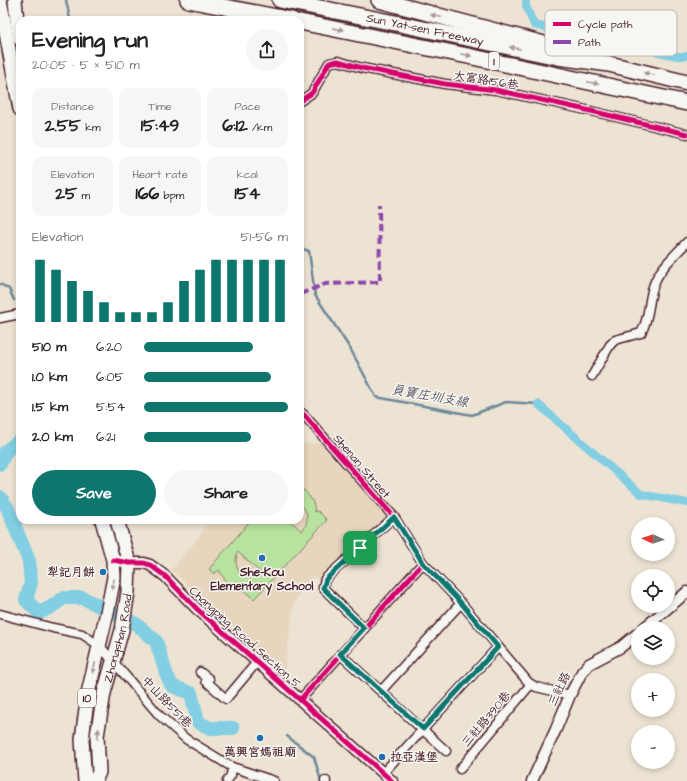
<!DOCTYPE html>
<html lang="en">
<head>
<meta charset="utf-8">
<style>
  body { margin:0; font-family:"Architects Daughter","LXGW WenKai TC",sans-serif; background:#f6f6f6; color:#202124; height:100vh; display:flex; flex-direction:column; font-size:15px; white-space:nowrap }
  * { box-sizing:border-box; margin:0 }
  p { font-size:13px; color:#757577 }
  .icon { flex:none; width:22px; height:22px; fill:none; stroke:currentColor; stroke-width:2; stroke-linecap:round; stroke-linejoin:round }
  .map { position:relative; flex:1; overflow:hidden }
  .panel { position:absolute; left:16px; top:16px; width:288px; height:508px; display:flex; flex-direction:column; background:#fff; border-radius:12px; box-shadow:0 2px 6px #0003 }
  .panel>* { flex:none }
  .needle { width:26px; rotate:274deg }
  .controls { position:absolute; left:631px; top:517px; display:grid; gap:8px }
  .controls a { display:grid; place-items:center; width:44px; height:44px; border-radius:50%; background:#fff; box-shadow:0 2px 6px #0003; font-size:20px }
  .pin { position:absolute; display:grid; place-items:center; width:34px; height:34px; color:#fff; margin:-17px; border-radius:8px; box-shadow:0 2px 6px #0006 }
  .round { display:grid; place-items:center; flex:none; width:42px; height:42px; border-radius:21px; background:#f6f6f6 }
  .headline { display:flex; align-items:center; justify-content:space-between; height:68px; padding:0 16px }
  h1 { font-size:22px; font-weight:800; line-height:30px }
  .stats { display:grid; grid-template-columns:repeat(3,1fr); gap:6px; height:68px; padding:4px 16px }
  .stats div { display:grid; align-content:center; border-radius:10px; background:#f6f6f6; text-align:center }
  .stats b { font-size:17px; font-weight:800 }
  .stats small { font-size:11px; font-weight:400 }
  .stats p { font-size:11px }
  .chart { height:112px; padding:8px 16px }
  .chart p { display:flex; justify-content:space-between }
  .chart svg { width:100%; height:72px; margin-top:4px; stroke:#0f766e; stroke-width:6 }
  .button { display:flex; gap:8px; margin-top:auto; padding:8px 16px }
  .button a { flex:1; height:46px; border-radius:24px; background:#0f766e; color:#fff; font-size:16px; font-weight:800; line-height:46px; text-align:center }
  .button a+a { background:#f6f6f6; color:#202124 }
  ul { padding:0 16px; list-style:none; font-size:13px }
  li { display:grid; grid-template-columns:64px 48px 1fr; align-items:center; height:30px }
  li i { height:10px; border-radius:5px; background:#0f766e }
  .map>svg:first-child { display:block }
  .built { fill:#e7d6bd }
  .pitch { fill:#b8e29f; stroke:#818065; fill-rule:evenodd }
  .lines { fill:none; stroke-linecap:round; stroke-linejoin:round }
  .stream { stroke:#6c8899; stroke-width:2.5 }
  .canal { stroke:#82cee2; stroke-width:8 }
  .river { stroke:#82cee2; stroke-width:14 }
  .minor-casing { stroke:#4a1f2b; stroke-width:11 }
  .tertiary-casing { stroke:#4a1f2b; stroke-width:13 }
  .primary-casing { stroke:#4a1f2b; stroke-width:16 }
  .motorway-casing { stroke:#4a1f2b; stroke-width:18 }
  .minor { stroke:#f6f6f2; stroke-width:8 }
  .tertiary { stroke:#f6f6f2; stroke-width:10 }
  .primary { stroke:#f6f6f2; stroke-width:13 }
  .motorway { stroke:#f6f6f2; stroke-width:15 }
  .quiet { stroke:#8e44ad; stroke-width:4; stroke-dasharray:8 4; stroke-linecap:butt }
  .cycleway-casing { stroke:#f6f6f2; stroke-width:8 }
  .cycleway { stroke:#d6006c; stroke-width:5 }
  .oneway { fill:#a99598 }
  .route-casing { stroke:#fff; stroke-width:8 }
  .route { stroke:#0f766e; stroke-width:5 }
  .poi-dot { fill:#1f6fb2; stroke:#f6f6f2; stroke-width:1.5 }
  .labels { text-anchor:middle; stroke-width:3; stroke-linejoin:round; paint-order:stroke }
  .shield { fill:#f6f6f2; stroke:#7e6067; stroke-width:1 }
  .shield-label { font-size:11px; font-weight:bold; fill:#4a1f2b }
  .street-label { font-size:12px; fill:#4a1f2b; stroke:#f6f6f2 }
  .poi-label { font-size:12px; font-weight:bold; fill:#4a1f2b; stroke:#f6f6f2 }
  .water-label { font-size:13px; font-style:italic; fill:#5b5462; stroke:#f6f6f2 }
  .key { fill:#f6f6f2; stroke:#c2b6b6; stroke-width:1 }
  .key-label { font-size:11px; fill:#4a1f2b }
</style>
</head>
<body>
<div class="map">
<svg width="687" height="781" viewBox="0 0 687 781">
  <rect width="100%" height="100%" fill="#ede3d3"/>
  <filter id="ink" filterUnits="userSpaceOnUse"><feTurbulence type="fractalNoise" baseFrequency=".025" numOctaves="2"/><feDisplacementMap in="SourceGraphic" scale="8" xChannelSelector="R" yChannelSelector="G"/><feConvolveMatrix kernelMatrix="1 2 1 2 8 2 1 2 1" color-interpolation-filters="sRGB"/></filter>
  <g filter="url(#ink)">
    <!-- built -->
    <path class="built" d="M320,443L388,518L319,581L314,576L299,594L294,604L292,616L284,673L171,570L191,547L211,520H300V444Z"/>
    <!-- pitch -->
    <path class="pitch" d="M300,490H304C311,498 314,502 315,512L318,511L327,520L254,599L243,590L237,588L229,584L225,580L219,570L214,574L209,569L251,520H289L302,531C309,522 309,511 300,504ZM238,552L262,574V575C243,581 233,572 237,553Z"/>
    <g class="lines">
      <!-- stream -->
      <path class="stream" d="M66,0L70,19L71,20
        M223,20V18
        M300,248L309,251L315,295L351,350L376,397L472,415L506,402L538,404
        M0,284L9,289L14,300
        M287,736L314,757L321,781"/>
      <!-- canal -->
      <path class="canal" d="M526,0V6L534,25L677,56H687
        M538,404L641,494L687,503"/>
      <!-- river -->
      <path class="river" d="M0,464L6,451L20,440
        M0,497L7,507L29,561L31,583L26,600L39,613L51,607L64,598H83L136,624L156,641L166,673L172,686L191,693L198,722L210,728H233"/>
      <!-- minor casing -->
      <g class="minor-casing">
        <path id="minor" d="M300,101L312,93L329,63L338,61L362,68L445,84L496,90L591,111L687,134
          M0,318L20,314
          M592,376L610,345L615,340L641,333C650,318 648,300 654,284C659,269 676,254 687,242
          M423,563L461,603L529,683L536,687L570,695
          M0,614L53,628L82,634L100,646L159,715L186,739L232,767L274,781
          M364,628L323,588L325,579L394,517
          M340,654L446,751
          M200,672L209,679L206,681L226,699L257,662
          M381,691L461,603
          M300,700L423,563L394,517L304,415L300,412
          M460,769L531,684
          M383,773L498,647
          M227,781L231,775L232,767
          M325,781H326"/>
      </g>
      <!-- tertiary casing -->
      <g class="tertiary-casing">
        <path id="tertiary" d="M113,560L129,563H144L150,565L165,576L197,609L392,781
          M644,628L687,592
          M532,781L556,729L570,695L582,672L589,664L621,647L638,633"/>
      </g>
      <!-- primary casing -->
      <g class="primary-casing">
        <g id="primary">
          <path d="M0,0L20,109"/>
          <path d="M15,0L17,21L20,39"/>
          <path d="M85,781L82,740L85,716L89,689L108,608L114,577L113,560L102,520"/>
          <path id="s1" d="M95,781L99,772L97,736L104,693L122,630L128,592L129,563L117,520"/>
        </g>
      </g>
      <!-- motorway casing -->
      <g class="motorway-casing">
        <g id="motorway">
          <path d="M188,0L292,20"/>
          <path id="s2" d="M280,0L395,23L558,57L609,64L687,83"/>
          <path d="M379,0L544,44"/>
          <path d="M300,22L468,56L687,103"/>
        </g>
      </g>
      <!-- minor -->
      <use href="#minor" class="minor"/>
      <!-- tertiary -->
      <use href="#tertiary" class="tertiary"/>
      <!-- primary -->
      <use href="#primary" class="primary"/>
      <!-- motorway -->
      <use href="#motorway" class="motorway"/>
      <!-- quiet -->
      <path class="quiet" d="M300,294L325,284L380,282L379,204"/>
      <!-- cycleway casing -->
      <g class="cycleway-casing">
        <path id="cycleway" d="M300,101L312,93L329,63L338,61L362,68L445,84L496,90L591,111L687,134
          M113,560L129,563H144L150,565L165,576L197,609L392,781
          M300,700L423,563L394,517L304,415L300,412"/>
      </g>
      <!-- cycleway -->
      <use href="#cycleway" class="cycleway"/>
    </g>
    <!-- one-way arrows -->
    <defs><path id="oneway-solid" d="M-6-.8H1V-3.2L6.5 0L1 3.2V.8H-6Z"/></defs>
    <g class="oneway">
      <use href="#oneway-solid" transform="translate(436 16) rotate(-165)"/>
      <use href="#oneway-solid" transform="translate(338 29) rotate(11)"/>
      <use href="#oneway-solid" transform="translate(515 48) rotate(-168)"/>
      <use href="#oneway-solid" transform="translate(466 55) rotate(12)"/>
      <use href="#oneway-solid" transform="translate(649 74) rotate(-166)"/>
      <use href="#oneway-solid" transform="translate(593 83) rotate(12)"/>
      <use href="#oneway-solid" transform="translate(113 584) rotate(101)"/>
      <use href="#oneway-solid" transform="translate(94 668) rotate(104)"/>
      <use href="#oneway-solid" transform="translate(98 734) rotate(-84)"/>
    </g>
  </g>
  <g class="lines" filter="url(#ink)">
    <!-- route casing -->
    <g class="route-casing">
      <path id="route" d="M394,517L423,563L461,603L498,647L423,729L340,654L364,628L323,588L326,579Z"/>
    </g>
    <!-- route -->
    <use href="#route" class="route"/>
  </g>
  <!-- markers -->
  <g class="poi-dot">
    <circle cx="262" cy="558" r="4"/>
    <circle cx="103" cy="572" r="4"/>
    <circle cx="260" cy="738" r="4"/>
    <circle cx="382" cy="757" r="4"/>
  </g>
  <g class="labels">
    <!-- shield labels -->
    <g class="shield">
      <rect x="489" y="52" width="10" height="18" rx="3"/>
      <rect x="78" y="689" width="18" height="18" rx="3"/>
    </g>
    <g class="shield-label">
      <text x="494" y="65">1</text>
      <text x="87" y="702">10</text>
    </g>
    <!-- street labels -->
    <g class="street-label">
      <text dy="4" stroke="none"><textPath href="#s2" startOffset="148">Sun Yat-sen Freeway</textPath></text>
      <text transform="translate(486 80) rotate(9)" y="4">大富路156巷</text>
      <text transform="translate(362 466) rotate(49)" y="4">Shenan Street</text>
      <text transform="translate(245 637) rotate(42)" y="4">Changping Road Section 5</text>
      <text dy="4" stroke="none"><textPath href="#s1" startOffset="146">Zhongshan Road</textPath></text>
      <text transform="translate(559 689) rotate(-65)" y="4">三社路</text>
      <text transform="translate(167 702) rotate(46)" y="4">中山路551巷</text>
      <text transform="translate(486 719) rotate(-50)" y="4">三社路390巷</text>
    </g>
    <!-- poi labels -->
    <g class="poi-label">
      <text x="95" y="576" text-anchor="end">犁記月餅</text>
      <text x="262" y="576">She-Kou<tspan x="262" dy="14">Elementary School</tspan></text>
      <text x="260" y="756">萬興宮媽祖廟</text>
      <text x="390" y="761" text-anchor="start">拉亞漢堡</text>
    </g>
    <!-- water labels -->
    <g class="water-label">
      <text transform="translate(430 395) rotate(10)" y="5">員寶庄圳支線</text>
    </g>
  </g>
  <!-- legend -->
  <rect x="545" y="10" width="132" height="46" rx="6" class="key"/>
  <rect x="553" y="22" width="18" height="4" fill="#d6006c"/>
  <rect x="553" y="40" width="18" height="4" fill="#8e44ad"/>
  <g class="key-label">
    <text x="578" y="28">Cycle path</text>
    <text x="578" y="46">Path</text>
  </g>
</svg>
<div class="controls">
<a><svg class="needle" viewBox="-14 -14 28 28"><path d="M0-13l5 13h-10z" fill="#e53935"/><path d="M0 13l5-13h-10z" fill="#757577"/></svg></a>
<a><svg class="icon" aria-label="locate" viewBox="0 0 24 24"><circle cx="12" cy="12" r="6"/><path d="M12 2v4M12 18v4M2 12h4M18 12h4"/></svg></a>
<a><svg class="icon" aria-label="layers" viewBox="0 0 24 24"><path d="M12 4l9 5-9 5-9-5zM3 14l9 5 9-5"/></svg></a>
<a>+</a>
<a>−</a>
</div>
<div class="pin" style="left:360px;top:548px;background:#1e9e55"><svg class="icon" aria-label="arrive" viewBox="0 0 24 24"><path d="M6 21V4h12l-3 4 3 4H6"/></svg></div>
<section class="panel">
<div class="headline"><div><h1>Evening run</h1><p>20:05 · 5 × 510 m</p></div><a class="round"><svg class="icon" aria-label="share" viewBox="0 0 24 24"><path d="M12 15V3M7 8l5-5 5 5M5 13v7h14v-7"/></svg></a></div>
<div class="stats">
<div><p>Distance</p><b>2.55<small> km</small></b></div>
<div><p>Time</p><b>15:49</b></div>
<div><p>Pace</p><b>6:12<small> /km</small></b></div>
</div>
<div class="stats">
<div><p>Elevation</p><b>25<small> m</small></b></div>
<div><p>Heart rate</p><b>166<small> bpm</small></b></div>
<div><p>kcal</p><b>154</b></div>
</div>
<div class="chart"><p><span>Elevation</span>51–56 m</p>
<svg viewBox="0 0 160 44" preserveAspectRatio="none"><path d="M5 44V6M15 44V12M25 44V19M35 44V25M45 44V32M55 44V38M65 44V38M75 44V38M85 44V32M95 44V19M105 44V12M115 44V6M125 44V6M135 44V6M145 44V6M155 44V6"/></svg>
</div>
<ul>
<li><b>510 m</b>6:20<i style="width:76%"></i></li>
<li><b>1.0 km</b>6:05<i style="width:88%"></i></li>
<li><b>1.5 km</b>5:54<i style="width:100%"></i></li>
<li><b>2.0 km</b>6:21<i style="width:74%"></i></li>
</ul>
<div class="button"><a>Save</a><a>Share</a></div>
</section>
</div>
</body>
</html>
